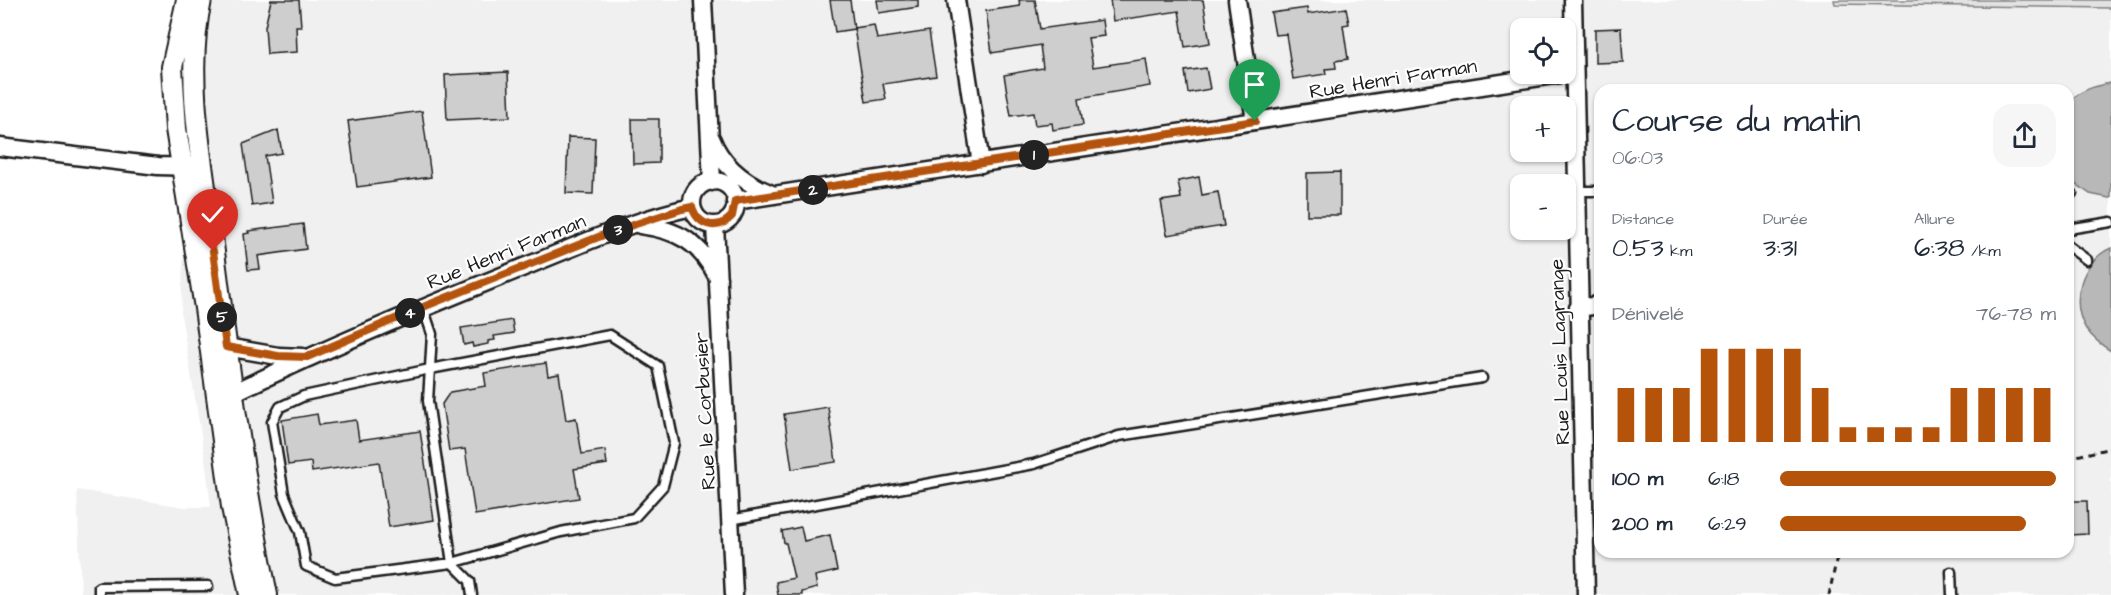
<!DOCTYPE html>
<html lang="fr">
<head>
<meta charset="utf-8">
<style>
  body { margin:0; font-family:"Architects Daughter",sans-serif; background:#f6f6f7; color:#1f2937; height:100vh; display:flex; flex-direction:column; font-size:22px; white-space:nowrap }
  * { box-sizing:border-box; margin:0 }
  p { font-size:20px; color:#747a83 }
  .icon { flex:none; width:33px; height:33px; fill:none; stroke:currentColor; stroke-width:2; stroke-linecap:round; stroke-linejoin:round }
  .map { position:relative; flex:1; overflow:hidden }
  .panel { position:absolute; left:1594px; top:84px; width:480px; height:474px; display:flex; flex-direction:column; background:#fff; border-radius:18px; box-shadow:0 2px 4px #0004 }
  .panel>* { flex:none }
  .controls { position:absolute; left:1510px; top:18px; display:grid; gap:12px }
  .controls a { display:grid; place-items:center; width:66px; height:66px; border-radius:12px; background:#fff; box-shadow:0 2px 4px #0004; font-size:30px }
  .pin { position:absolute; display:grid; place-items:center; width:51px; height:51px; color:#fff; margin:-62px -26px; border-radius:50% 50% 50% 0; rotate:-45deg; box-shadow:0 0 6px #0007 }
  .pin .icon { rotate:45deg }
  .km { position:absolute; width:30px; height:30px; margin:-15px; border-radius:50%; background:#222; color:#fff; font-size:16px; line-height:30px; text-align:center }
  .round { display:grid; place-items:center; flex:none; width:63px; height:63px; border-radius:18px; background:#f6f6f7 }
  .summary { display:flex; align-items:center; justify-content:space-between; height:102px; padding:0 18px }
  h1 { font-size:33px; font-weight:600; line-height:45px }
  .metrics { display:grid; grid-template-columns:repeat(3,1fr); gap:9px; height:102px; padding:6px 18px }
  .metrics div { display:grid; align-content:center }
  .metrics b { font-size:26px; font-weight:600 }
  .metrics small { font-size:16px; font-weight:400 }
  .metrics p { font-size:16px }
  .chart { height:168px; padding:12px 18px }
  .chart p { display:flex; justify-content:space-between }
  .chart svg { width:100%; height:108px; margin-top:6px; stroke:#b45309; stroke-width:6 }
  ul { padding:0 18px; list-style:none; font-size:20px }
  li { display:grid; grid-template-columns:96px 72px 1fr; align-items:center; height:45px }
  li i { height:15px; border-radius:8px; background:#b45309 }
  .map>svg:first-child { display:block }
  .built { fill:#f0f0f0; fill-rule:evenodd }
  .green { fill:#e2e2e2; stroke:#7f7f7f; stroke-width:1.5 }
  .water { fill:#b8b8b8; stroke:#7a7a7a; stroke-width:1.5 }
  .building { fill:#cecece; stroke:#1c1c1c; stroke-width:1.5 }
  .lines { fill:none; stroke-linecap:round; stroke-linejoin:round }
  .service-casing { stroke:#1c1c1c; stroke-width:13 }
  .minor-casing { stroke:#1c1c1c; stroke-width:21 }
  .tertiary-casing { stroke:#1c1c1c; stroke-width:24 }
  .path { stroke:#1c1c1c; stroke-width:3; stroke-dasharray:6 4.5; stroke-linecap:butt }
  .service { stroke:#fff; stroke-width:8 }
  .minor { stroke:#fff; stroke-width:16 }
  .tertiary { stroke:#fff; stroke-width:20 }
  .route-casing { stroke:#fff; stroke-width:12 }
  .route { stroke:#b45309; stroke-width:8 }
  .labels { text-anchor:middle; stroke-width:4.5; stroke-linejoin:round; paint-order:stroke }
  .street-label { font-size:20px; fill:#1c1c1c; stroke:#fff }
</style>
</head>
<body>
<div class="map">
<svg width="2111" height="595" viewBox="0 0 2111 595">
  <rect width="100%" height="100%" fill="#fff"/>
  <filter id="ink" filterUnits="userSpaceOnUse"><feTurbulence type="fractalNoise" baseFrequency=".0167" numOctaves="2"/><feDisplacementMap in="SourceGraphic" scale="12" xChannelSelector="R" yChannelSelector="G"/><feConvolveMatrix kernelMatrix="1 2 1 2 8 2 1 2 1" color-interpolation-filters="sRGB"/></filter>
  <g filter="url(#ink)">
    <!-- built -->
    <path class="built" d="M193,0H1834L1835,4L2111,8V595H81L77,490L185,507H211L205,458L181,315ZM1521,28H1566V74H1521ZM1600,90H2068V552H1600ZM1521,106H1566V152H1521ZM1521,184H1566V230H1521Z"/>
    <!-- green -->
    <path class="green" d="M1834,0H2111V8L1835,4Z"/>
    <!-- water -->
    <path class="water" d="M2111,83V198H2109L2090,194L2069,179L2068,102C2081,90 2094,86 2111,83Z
      M2111,248V351C2101,345 2093,338 2086,329C2069,300 2082,261 2111,248Z"/>
    <!-- building -->
    <path class="building" d="M271,0H299L301,26H296L297,52L267,54L265,27Z
      M830,0H850L854,29L835,32Z
      M877,0H918V7L879,13Z
      M1019,0H1035L1040,29L1102,20L1104,36L1088,38L1093,67L1146,59L1150,86L1079,98L1083,125L1053,130L1052,123L1035,125L1033,113L1011,116L1004,75L1043,68L1040,45L992,53L986,11L1020,6Z
      M1110,0H1203L1210,43L1185,47L1179,11L1113,21Z
      M1307,8L1308,14L1346,8L1349,24L1343,25L1348,59L1335,61L1336,68L1325,69L1326,74L1293,79L1286,34L1275,35L1271,13Z
      M874,25L877,39L929,31L936,76L883,84L886,99L866,102L854,28Z
      M1621,28L1623,62L1595,63V29Z
      M1206,68L1210,89L1188,93L1185,71Z
      M508,72L510,117L447,120L445,75Z
      M422,111L431,177L357,187L348,121Z
      M632,119H659V163L633,164Z
      M278,130L282,153L265,156L272,203L252,206L243,144Z
      M568,137L595,138L593,194L566,193Z
      M1340,172V215H1307V173Z
      M1199,177L1202,195L1218,192L1224,226L1167,235L1161,201L1181,198L1178,181Z
      M303,224L306,249L258,256L260,269L248,270L244,234L249,233L248,231Z
      M512,320L514,333L494,336L495,340L488,341V344L473,347L472,343L464,345L461,328Z
      M546,363L548,376L559,374L566,420L576,418L582,454L605,450L607,464L574,469L579,498L475,515L465,449L449,451L442,404L450,392L486,386L484,373Z
      M828,407L836,462L792,469L784,414Z
      M317,414L319,425L356,420L359,440L420,431L434,520L389,527L379,462L312,472L311,462L288,465L282,420Z
      M2068,501H2087L2088,534L2068,535Z
      M801,527L804,541L830,535L837,571L815,576L817,588L802,592V595H778L776,582L794,578L786,543H784L782,531Z"/>
    <g class="lines">
      <!-- service casing -->
      <g class="service-casing">
        <path id="service" d="M1576,191H1600
          M2068,198L2072,193
          M2068,229L2111,222
          M2068,246L2087,260
          M423,307L432,334L428,401L452,563L470,581L472,595
          M610,335L658,366L674,443L663,486L634,518L561,532L452,563L335,578L306,566L300,532L284,494L272,422L280,407L304,396L430,369Z
          M730,520L1034,464L1119,436L1482,378
          M1951,572L1952,595
          M99,595V587L208,586"/>
      </g>
      <!-- minor casing -->
      <g class="minor-casing">
        <path id="minor" d="M703,0L712,182
          M956,0L981,164
          M1237,0L1255,121
          M1573,0L1586,595
          M711,138C722,167 746,184 774,195
          M0,147L158,166L193,167
          M692 203a22 22 0 1 1 44 0a22 22 0 1 1-44 0Z
          M735,201L1560,74
          M640,225C678,230 700,242 718,278
          M715,225L734,595
          M1578,308L1600,305
          M215,348L226,347L278,356L303,357
          M221,396L233,393C330,346 429,305 529,265C582,244 636,219 692,207"/>
      </g>
      <!-- tertiary casing -->
      <g class="tertiary-casing">
        <path id="tertiary" d="M187,0L172,67L176,129L205,308L232,507L250,595
          M201,0C184,76 203,168 213,244C228,362 243,479 267,595"/>
      </g>
      <!-- path -->
      <path class="path" d="M2068,458L2111,448
        M1829,595L1838,552"/>
      <!-- service -->
      <use href="#service" class="service"/>
      <!-- minor -->
      <use href="#minor" class="minor"/>
      <!-- tertiary -->
      <use href="#tertiary" class="tertiary"/>
    </g>
  </g>
  <g class="lines" filter="url(#ink)">
    <!-- route casing -->
    <g class="route-casing">
      <path id="route" d="M213,251L226,347L278,356L307,357L423,307L611,232L682,209L692,207C699,227 718,231 732,216L735,201L1255,121"/>
    </g>
    <!-- route -->
    <use href="#route" class="route"/>
  </g>
  <g class="labels">
    <!-- street labels -->
    <g class="street-label">
      <text transform="translate(1393 78) rotate(-9)" y="7">Rue Henri Farman</text>
      <text transform="translate(506 251) rotate(-22)" y="7">Rue Henri Farman</text>
      <text transform="translate(1559 352) rotate(-92)" y="7">Rue Louis Lagrange</text>
      <text transform="translate(704 411) rotate(-93)" y="7">Rue le Corbusier</text>
    </g>
  </g>
</svg>
<div class="controls">
<a><svg class="icon" aria-label="locate" viewBox="0 0 24 24"><circle cx="12" cy="12" r="6"/><path d="M12 2v4M12 18v4M2 12h4M18 12h4"/></svg></a>
<a>+</a>
<a>−</a>
</div>
<div class="pin" style="left:1255px;top:121px;background:#1e9e55"><svg class="icon" aria-label="arrive" viewBox="0 0 24 24"><path d="M6 21V4h12l-3 4 3 4H6"/></svg></div>
<div class="pin" style="left:213px;top:251px;background:#d93025"><svg class="icon" aria-label="check" viewBox="0 0 24 24"><path d="M5 12l5 5 9-10"/></svg></div>
<b class="km" style="left:1034px;top:155px">1</b>
<b class="km" style="left:813px;top:190px">2</b>
<b class="km" style="left:618px;top:230px">3</b>
<b class="km" style="left:410px;top:313px">4</b>
<b class="km" style="left:222px;top:317px">5</b>
<section class="panel">
<div class="summary"><div><h1>Course du matin</h1><p>06:03</p></div><a class="round"><svg class="icon" aria-label="share" viewBox="0 0 24 24"><path d="M12 15V3M7 8l5-5 5 5M5 13v7h14v-7"/></svg></a></div>
<div class="metrics">
<div><p>Distance</p><b>0.53<small> km</small></b></div>
<div><p>Durée</p><b>3:31</b></div>
<div><p>Allure</p><b>6:38<small> /km</small></b></div>
</div>
<div class="chart"><p><span>Dénivelé</span>76–78 m</p>
<svg viewBox="0 0 160 44" preserveAspectRatio="none"><path d="M5 44V22M15 44V22M25 44V22M35 44V6M45 44V6M55 44V6M65 44V6M75 44V22M85 44V38M95 44V38M105 44V38M115 44V38M125 44V22M135 44V22M145 44V22M155 44V22"/></svg>
</div>
<ul>
<li><b>100 m</b>6:18<i style="width:100%"></i></li>
<li><b>200 m</b>6:29<i style="width:89%"></i></li>
</ul>
</section>
</div>
</body>
</html>
